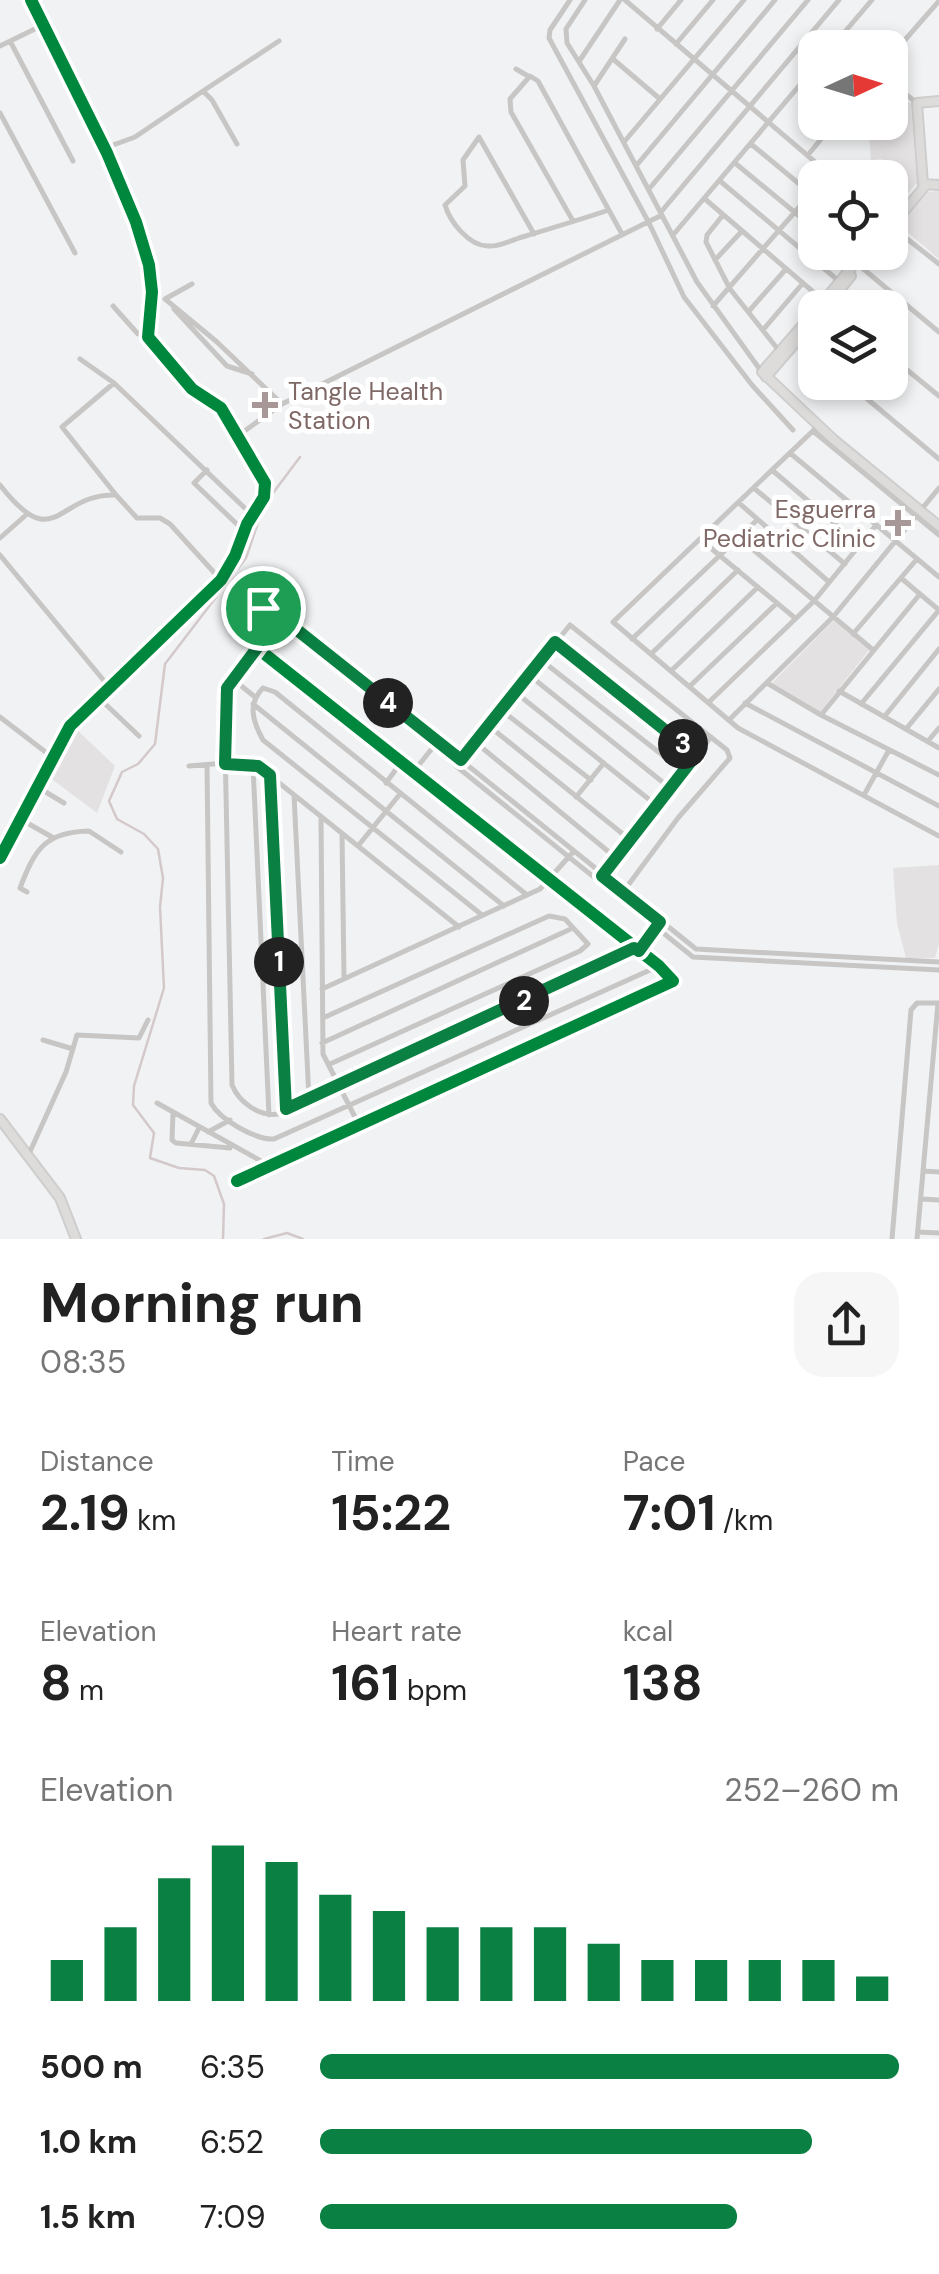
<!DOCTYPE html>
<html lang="en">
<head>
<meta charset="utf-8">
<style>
  body { margin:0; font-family:"DM Sans",sans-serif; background:#f6f6f6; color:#222; height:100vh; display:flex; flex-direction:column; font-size:38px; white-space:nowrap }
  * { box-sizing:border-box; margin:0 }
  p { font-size:32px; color:#767676 }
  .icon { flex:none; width:55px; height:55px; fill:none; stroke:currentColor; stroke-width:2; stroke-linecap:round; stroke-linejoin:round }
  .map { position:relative; height:1239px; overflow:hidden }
  .drawer { display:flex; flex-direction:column; background:#fff; flex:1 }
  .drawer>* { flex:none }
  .needle { width:65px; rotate:86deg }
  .controls { position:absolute; left:798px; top:30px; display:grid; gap:20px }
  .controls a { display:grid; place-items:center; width:110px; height:110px; border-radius:20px; background:#fff; box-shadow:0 5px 15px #0003; font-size:50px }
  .pin { position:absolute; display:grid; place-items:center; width:85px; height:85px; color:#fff; margin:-42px; border:5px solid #fff; border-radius:50%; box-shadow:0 2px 10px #0007 }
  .km { position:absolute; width:50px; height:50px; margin:-25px; border-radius:50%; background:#222; color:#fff; font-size:28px; line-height:50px; text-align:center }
  .round { display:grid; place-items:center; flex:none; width:105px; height:105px; border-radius:30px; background:#f6f6f6 }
  .head { display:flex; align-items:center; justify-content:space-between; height:170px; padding:0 40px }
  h1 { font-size:55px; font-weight:700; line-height:75px }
  .stats { display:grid; grid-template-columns:repeat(3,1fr); gap:15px; height:170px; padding:10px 40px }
  .stats div { display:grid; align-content:center }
  .stats b { font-size:50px; font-weight:700 }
  .stats small { font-size:28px; font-weight:400 }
  .stats p { font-size:28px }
  .chart { height:280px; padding:20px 40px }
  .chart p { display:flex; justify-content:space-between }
  .chart svg { width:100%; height:180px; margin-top:10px; stroke:#0b8043; stroke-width:6 }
  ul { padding:0 40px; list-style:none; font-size:32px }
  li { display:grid; grid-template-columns:160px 120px 1fr; align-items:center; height:75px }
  li i { height:25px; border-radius:12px; background:#0b8043 }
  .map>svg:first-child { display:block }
  .built { fill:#e4e1e3 }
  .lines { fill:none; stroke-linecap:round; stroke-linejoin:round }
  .stream { stroke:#d4c9ca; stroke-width:2.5 }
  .secondary-casing { stroke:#cfcece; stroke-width:12 }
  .street { stroke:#c7c6c5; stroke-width:5 }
  .secondary { stroke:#dddcdb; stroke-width:8 }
  .cycleway-casing { stroke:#fff; stroke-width:19 }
  .cycleway { stroke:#00873e; stroke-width:12 }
  .route-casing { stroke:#fff; stroke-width:20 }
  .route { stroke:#0b8043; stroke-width:12 }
  .poi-dot { fill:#a79897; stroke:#fff; stroke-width:4 }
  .labels { text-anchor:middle; stroke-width:10; stroke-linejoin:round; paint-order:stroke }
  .poi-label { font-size:25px; fill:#7f6865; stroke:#fff; text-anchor:start }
</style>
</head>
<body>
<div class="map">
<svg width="939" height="1239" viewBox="0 0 939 1239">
  <rect width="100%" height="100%" fill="#f1f2f3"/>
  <!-- built -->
  <path class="built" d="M890,86L911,104L917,183L890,213V178L885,177L883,159L871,160L868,123L890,122Z
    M939,191V259L899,225L926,192Z
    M835,619L870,649L820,712L772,683Z
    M73,726L115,766L97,813L45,774Z
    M939,865V943L935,958H906L897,923L893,868Z"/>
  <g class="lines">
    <!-- stream -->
    <path class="stream" d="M223,1239L224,1204L214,1176L205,1170L179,1168L150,1158L154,1133L133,1105L134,1086L164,988L160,907L163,878L158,849L144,834L117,819L109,801L122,772L138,764L155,744L165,664L246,558L264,505L300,457
      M264,1239L287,1233L303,1239"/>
    <!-- secondary casing -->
    <g class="secondary-casing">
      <path id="secondary" d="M939,101L917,103L923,184L939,185
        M890,228L925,186
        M818,308L864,252
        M825,308L851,276
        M815,311L762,372L834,440L939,526
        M766,377L815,320
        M0,858L70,726L221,580L235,556L247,524L264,497L265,483L221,408L192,389L148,337L152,292L149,265L136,222L107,153L31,0
        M0,1119L60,1198L76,1239"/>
    </g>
    <!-- street -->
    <path class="street" d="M570,0L550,30L549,38L649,223L684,297L752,385L793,430
      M585,0L566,29L567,43L594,86L697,282L761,371
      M625,0L834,178
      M657,29L681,0
      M10,41L73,161
      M676,44L713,0
      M0,46L43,25
      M831,48L872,0
      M890,57L939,1
      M613,59L660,99
      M580,60L620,0
      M516,69L528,76
      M890,82L917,103
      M594,86L625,39
      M203,91L279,41
      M0,113L75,253
      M624,142L744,0
      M751,144L815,197
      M105,148L135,137L203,91L212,100L237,144
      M808,155L835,122
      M735,163L815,229
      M636,166L775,0
      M720,181L840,282
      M649,189L808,0
      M705,199L832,308
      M661,212L839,0
      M723,215L707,235L706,242L730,289L780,352
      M573,221L511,112L510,99L530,76L538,81L622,234
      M892,227L939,264
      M534,234L479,137L463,160L465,186L445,205C450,222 469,246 488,246C498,247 510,241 519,238C549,229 579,220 609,210
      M673,235L815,67
      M843,252L939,332
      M715,260L742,231
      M192,284L165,299L217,342L281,403
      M113,306L138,334L147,335
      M713,306L815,189
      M174,309L227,366L252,374
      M749,311L786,269
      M763,330L803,283
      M798,341L815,355
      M890,356L939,396
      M80,359L114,383L251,514
      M847,382L939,459
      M114,383L62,427L116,495
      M818,426L613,622L738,728L939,836
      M813,431L939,535
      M239,435L282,404L662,215
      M790,453L939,577
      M207,470L194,483L243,530
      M772,470L860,545
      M0,485C56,557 56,493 116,495L137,518H160L170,524L220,579
      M755,489L845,564
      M739,503L829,582
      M738,537L872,649
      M0,538L26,515
      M701,540L795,618
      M0,555L110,688
      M226,573L263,608L271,627L233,679L224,696L232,1085C239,1102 259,1117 278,1114L635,948
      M266,609L328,653L696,949L939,962
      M853,634L917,559
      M632,639L757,520
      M555,642L697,755
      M651,654L738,570
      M541,660L684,772
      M671,671L758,587
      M529,675L670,788
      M234,680L255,697
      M767,683L821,715L939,775
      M690,686L777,603
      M839,691L939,748
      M515,692L656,805
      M99,698L139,736
      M709,702L814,601L876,525
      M745,703L939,806
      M253,704L504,906
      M861,704L939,610L901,578
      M501,710L591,780
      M821,715L920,594
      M0,717L52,757
      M884,717L939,649
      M730,719L833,617L939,488
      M489,726L629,839
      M906,729L939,689
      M429,736L434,746L456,766L693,957L939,970
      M928,741L939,728
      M475,742L615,857
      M460,761L570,625L727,750L730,758L678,818L623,892
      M207,765L211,1103C220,1120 256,1140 274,1139L659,966
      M189,766L225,763L258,766L459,927
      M253,766L269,1115
      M414,771L434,746
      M270,775L286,1109
      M386,783L402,761
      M39,788L64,803
      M294,795L309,1099
      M864,795L889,750
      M576,797L604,763
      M321,818L323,1054L360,1127
      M20,819L52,837
      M342,834L344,978
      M358,846L400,794
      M602,876L711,737
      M27,892L20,888C35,849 45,832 89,831L121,852
      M482,915L263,740C253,722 247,704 263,688L275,692L527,895
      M639,951L655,929
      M322,989L540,889L574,851
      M325,1017L549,916L565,919L588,944L580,951L330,1064
      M43,1040L73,1049
      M322,1043L573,928
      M157,1103L270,1166
      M173,1113L172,1140L176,1143L230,1148
      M208,1132L230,1120
      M191,1144L199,1128
      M28,1156L66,1072L77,1035L139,1038L148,1020
      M923,1171L939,1172
      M237,1181L673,981L659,966L257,648
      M922,1199L939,1200
      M918,1232L939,1233
      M892,1239L911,1010L917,1003H939
      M917,1239L938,1003"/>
    <!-- secondary -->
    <use href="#secondary" class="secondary"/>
    <!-- cycleway casing -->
    <g class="cycleway-casing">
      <path id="cycleway" d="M0,858L70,726L221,580L235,556L247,524L264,497L265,483L221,408L192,389L148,337L152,292L149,265L136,222L107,153L31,0
        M237,1181L673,981L659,966L257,648"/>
    </g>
    <!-- cycleway -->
    <use href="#cycleway" class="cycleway"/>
  </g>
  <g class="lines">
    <!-- route casing -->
    <g class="route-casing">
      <path id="route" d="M263,608L282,618L461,760L555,642L696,755L602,876L660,922L639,951L634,948L286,1109L270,775L258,766L225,764L227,688L269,632L270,623Z"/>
    </g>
    <!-- route -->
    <use href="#route" class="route"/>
  </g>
  <!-- markers -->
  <g class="poi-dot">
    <path d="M260 390h10v10h10v10h-10v10h-10v-10h-10v-10h10z"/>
    <path d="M893 508h10v10h10v10h-10v10h-10v-10h-10v-10h10z"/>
  </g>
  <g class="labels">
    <!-- poi labels -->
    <g class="poi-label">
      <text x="288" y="400">Tangle Health<tspan x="288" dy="29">Station</tspan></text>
      <text x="876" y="518" text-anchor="end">Esguerra<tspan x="876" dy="29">Pediatric Clinic</tspan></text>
    </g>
  </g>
</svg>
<div class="controls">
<a><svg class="needle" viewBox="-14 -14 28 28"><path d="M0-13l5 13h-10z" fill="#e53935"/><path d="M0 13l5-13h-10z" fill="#767676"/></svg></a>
<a><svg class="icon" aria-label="locate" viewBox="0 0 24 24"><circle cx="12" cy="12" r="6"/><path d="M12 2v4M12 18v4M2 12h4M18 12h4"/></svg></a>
<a><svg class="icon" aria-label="layers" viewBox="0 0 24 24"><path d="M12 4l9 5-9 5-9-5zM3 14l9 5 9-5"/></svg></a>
</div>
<div class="pin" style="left:263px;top:608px;background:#1e9e55"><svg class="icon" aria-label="arrive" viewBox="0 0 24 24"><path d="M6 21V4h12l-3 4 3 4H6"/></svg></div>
<b class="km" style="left:279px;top:962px">1</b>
<b class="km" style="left:524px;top:1001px">2</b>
<b class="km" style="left:683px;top:744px">3</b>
<b class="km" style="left:388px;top:703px">4</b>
</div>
<section class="drawer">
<div class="head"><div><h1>Morning run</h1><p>08:35</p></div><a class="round"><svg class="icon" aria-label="share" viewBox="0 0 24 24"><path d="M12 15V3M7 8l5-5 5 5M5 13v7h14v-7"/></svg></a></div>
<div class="stats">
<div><p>Distance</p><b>2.19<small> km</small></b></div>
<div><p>Time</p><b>15:22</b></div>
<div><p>Pace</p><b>7:01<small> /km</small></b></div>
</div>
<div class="stats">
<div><p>Elevation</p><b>8<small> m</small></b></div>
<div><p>Heart rate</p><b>161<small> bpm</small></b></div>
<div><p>kcal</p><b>138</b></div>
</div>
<div class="chart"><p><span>Elevation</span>252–260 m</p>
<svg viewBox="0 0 160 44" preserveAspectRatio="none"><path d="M5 44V34M15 44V26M25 44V14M35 44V6M45 44V10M55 44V18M65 44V22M75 44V26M85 44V26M95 44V26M105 44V30M115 44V34M125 44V34M135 44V34M145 44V34M155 44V38"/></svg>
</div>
<ul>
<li><b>500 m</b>6:35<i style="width:100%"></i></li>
<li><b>1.0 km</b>6:52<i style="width:85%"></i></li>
<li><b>1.5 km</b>7:09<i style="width:72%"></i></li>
</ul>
</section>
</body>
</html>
